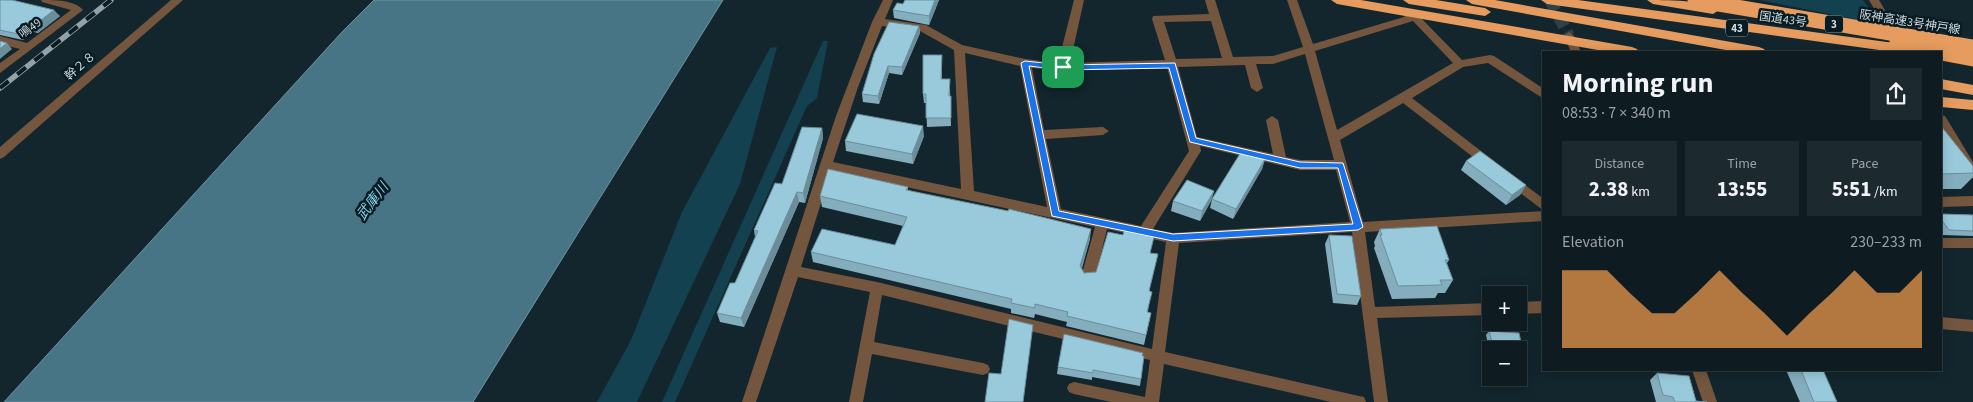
<!DOCTYPE html>
<html lang="en">
<head>
<meta charset="utf-8">
<style>
  body { margin:0; font-family:"Source Sans 3","Noto Sans JP",sans-serif; background:#1c292f; color:#f1f3f6; height:100vh; display:flex; flex-direction:column; font-size:19px; white-space:nowrap }
  * { box-sizing:border-box; margin:0 }
  p { font-size:16px; color:#9ba1a5 }
  .icon { flex:none; width:28px; height:28px; fill:none; stroke:currentColor; stroke-width:2; stroke-linecap:round; stroke-linejoin:round }
  .map { position:relative; flex:1; overflow:hidden }
  .side { position:absolute; left:1542px; top:51px; width:400px; height:320px; display:flex; flex-direction:column; background:#0e1c22; border-radius:0px; box-shadow:0 2px 12px #0003,0 0 0 1px #2e3a40 }
  .side>* { flex:none }
  .buttons { position:absolute; left:1482px; top:286px; display:grid; gap:10px }
  .buttons a { display:grid; place-items:center; width:45px; height:45px; border-radius:0px; background:#0e1c22; box-shadow:0 2px 12px #0003,0 0 0 1px #2e3a40; font-size:25px }
  .pin { position:absolute; display:grid; place-items:center; width:42px; height:42px; color:#fff; margin:-21px; border-radius:10px; box-shadow:0 2px 8px #0006 }
  .round { display:grid; place-items:center; flex:none; width:52px; height:52px; border-radius:0px; background:#1c292f }
  .headline { display:flex; align-items:center; justify-content:space-between; height:85px; padding:0 20px }
  h1 { font-size:28px; font-weight:700; line-height:38px }
  .metrics { display:grid; grid-template-columns:repeat(3,1fr); gap:8px; height:85px; padding:5px 20px }
  .metrics div { display:grid; align-content:center; border-radius:0px; background:#1c292f; text-align:center }
  .metrics b { font-size:21px; font-weight:700 }
  .metrics small { font-size:14px; font-weight:400 }
  .metrics p { font-size:14px }
  .chart { height:140px; padding:10px 20px }
  .chart p { display:flex; justify-content:space-between }
  .chart svg { width:100%; height:90px; margin-top:5px; fill:#fa9f4e; opacity:.7 }
  .map>svg:first-child { display:block }
  .green { fill:#134150 }
  .water { fill:#477586; stroke:#6f93a0 }
  .lines { fill:none; stroke-linecap:round; stroke-linejoin:round }
  .minor-tunnel { stroke:#2f4148; stroke-width:12; stroke-dasharray:12 6; stroke-linecap:butt }
  .minor { fill:#74563f; fill-rule:evenodd }
  .highway { fill:#e59c5e; fill-rule:evenodd }
  .rail-casing { stroke:#94a2a8; stroke-width:5.5 }
  .rail { stroke:#091c23; stroke-width:4; stroke-dasharray:11; stroke-linecap:butt }
  .highway-bridge { stroke:#e59c5e; stroke-width:15 }
  .wall { fill:#84aebd }
  .shaded-wall { fill:#6b8d9a }
  .building { fill:#99cadc; stroke:#6b8d9a }
  .route { fill:#1a73e8; stroke:#fff; fill-rule:evenodd }
  .labels { text-anchor:middle; stroke-width:5; stroke-linejoin:round; paint-order:stroke }
  .shield { fill:#091c23; stroke:#92a0a6; stroke-width:1 }
  .shield-label { font-size:11px; font-weight:bold; fill:#cdd9de }
  .street-label { font-size:12px; fill:#cdd9de; stroke:#091c23 }
  .water-label { font-size:14px; font-style:italic; fill:#82d1ed; stroke:#091c23 }
</style>
</head>
<body>
<div class="map">
<svg width="1973" height="402" viewBox="0 0 1973 402">
  <rect width="100%" height="100%" fill="#13262d"/>
  <!-- green -->
  <path class="green" d="M1759,0H1863L1880,24H1879Z
    M823,41H828L817,98L807,106L675,402H662Z
    M777,47L740,184L637,402H597L631,340L682,212L770,48Z"/>
  <!-- water -->
  <path class="water" d="M374,0H723L473,402H4L342,32Z"/>
  <g class="lines">
    <!-- minor-tunnel -->
    <path class="minor-tunnel" d="M1550,0L1569,36"/>
    <!-- minor -->
    <path class="minor" d="M41,0C54,0 75,0 83,10L0,73V63L20,49L0,44V36L27,43L71,10L42,2Z
      M171,0H183L4,157L0,159V147Z
      M883,0H893L885,19L926,25L962,45L1025,59L1058,63L1074,0H1084L1070,63L1165,60L1152,19L1153,16L1209,14L1205,0H1215L1233,57L1273,56L1303,47L1287,0H1297L1313,44L1404,17L1410,11H1418L1422,19L1462,60L1490,55L1494,56L1544,89V99L1488,63L1463,67L1412,98L1494,161L1496,164L1494,167H1486L1403,103L1340,140L1363,222L1544,211V221L1365,232L1375,307L1491,303V315L1377,318L1388,402H1374L1352,232L1179,243L1165,352L1359,396L1364,397L1366,402H1331L1164,364L1159,402H1111L1074,394L1069,392L1067,388L1069,384L1074,382L1145,397L1150,360L882,295L874,342L983,363L988,365L990,369L988,373L983,375L872,354L863,402H849L870,292L798,277L756,402H742L836,116L872,22ZM1211,21L1222,58L1176,59L1164,22ZM1413,21L1453,63L1337,130L1315,51ZM882,26L920,31L954,50L961,189L833,162L858,87ZM965,53L1020,66L1047,207L974,191ZM1305,54L1334,160H1300L1286,157L1278,120L1272,116L1266,120L1273,154L1197,137L1178,67L1245,65L1251,88L1257,92L1263,88L1256,64H1273ZM1167,67L1189,151L1141,226L1061,209L1046,139L1103,135L1109,131L1103,127L1044,130L1032,68L1063,71ZM1200,146L1300,170H1336L1350,222L1173,233L1153,229L1199,154L1201,151ZM831,171L1095,227L1081,277L1083,281L1088,282L1093,281L1095,277L1107,229L1166,242L1152,349L877,282L801,267Z
      M1869,0H1879L1903,40L1902,43H1894Z
      M1569,32L1574,36L1581,52H1571L1564,36Z
      M1941,115L1945,116L1973,162V178L1969,176L1941,130Z
      M1510,174L1544,199V211L1506,182L1504,179L1506,176Z
      M1973,196V206L1941,207V197Z
      M1941,238H1973V248H1941Z
      M1544,301V313L1519,314V302Z
      M1941,317L1973,320V332L1941,329Z
      M1692,370H1706L1717,402H1703Z"/>
    <!-- highway -->
    <path class="highway" d="M1331,0H1361L1632,47L1637,49L1639,52H1609L1337,4Z
      M1403,0H1436L1485,8L1491,12L1485,16L1409,4Z
      M1466,0H1495L1759,47L1764,49L1766,52H1737L1472,4Z
      M1541,0H1578L1909,45L1914,47L1916,50L1914,52H1894L1547,4Z
      M1647,0C1661,0 1711,0 1719,10L1713,14L1653,4Z
      M1941,79L1973,85V95L1941,89Z
      M1941,97L1973,100V110L1941,107Z"/>
    <!-- rail casing -->
    <g class="rail-casing">
      <path id="rail" d="M0,88L111,0"/>
    </g>
    <!-- rail -->
    <use href="#rail" class="rail"/>
    <!-- highway-bridge -->
    <path class="highway-bridge" d="M1695,0L1973,47
      M1896,45L1937,52
      M1941,53L1973,59"/>
  </g>
  <!-- wall -->
  <path class="wall" d="M0,0L60,16L38,33L34,32L23,40L0,35Z
    M939,0L929,25L894,18L893,10L903,4Z
    M919,26L920,33L902,75L889,73L879,104L863,102L862,94Z
    M942,63V79L950,88L951,126L927,127L926,103H924L923,94Z
    M1941,126L1973,166V177L1961,189H1941Z
    M822,128L823,138L805,203L799,202L744,327L720,322L717,313L735,283L755,237L754,230L782,184Z
    M924,136L913,164L846,151L845,141Z
    M1265,159L1262,169L1233,219L1210,208L1212,199Z
    M1466,161L1526,185L1520,195L1506,205L1461,170Z
    M908,187V190L1090,239L1082,268L1084,273L1096,272L1150,253V291L1148,312L1151,313L1144,345L1066,326L1067,322L1035,314L1034,318L1011,313V309L813,262L811,252L895,245L903,226L822,207L820,196Z
    M1214,191L1211,201L1200,221L1171,211L1173,201Z
    M1941,214L1973,215V236L1943,235L1941,233Z
    M1380,229L1449,260L1447,263L1453,280L1445,293H1438L1435,298L1392,299L1374,248L1375,246L1374,242Z
    M1329,235L1361,296L1357,305L1333,303L1325,244Z
    M1489,331L1519,333L1525,360L1522,365H1519V350H1491V358L1486,335Z
    M1142,356L1141,379L1140,386L1092,377V380L1057,374L1058,367Z
    M1786,370H1823L1837,402H1800Z
    M1657,373L1696,401L1707,402H1656L1650,380Z"/>
  <!-- shaded-wall -->
  <path class="shaded-wall" d="M935,0H939L929,25V16Z
    M54,10L60,16L38,33L32,27Z
    M28,26L34,32L23,40L18,34Z
    M919,26L920,33L902,75V67Z
    M7,43L12,49L0,59V49Z
    M888,66L889,73L879,104L878,96Z
    M923,126L924,136L913,164L912,154Z
    M822,128L823,138L805,203L803,193Z
    M1265,159L1262,169L1233,219L1236,209Z
    M1526,185L1520,195L1506,205L1512,195Z
    M1214,191L1211,201L1200,221L1202,211Z
    M797,192L799,202L744,327L741,318Z
    M1091,229L1090,239L1079,276L1080,266Z"/>
  <!-- building -->
  <path class="building" d="M0,0H12L54,10L32,27L28,26L18,34L0,30Z
    M905,0H935L929,16L893,10L897,3L903,4Z
    M889,22L919,26L902,67L888,66L878,96L862,94L874,54Z
    M0,41L7,43L0,49Z
    M923,55H942L941,79H950L949,96H951V118H926V94H923Z
    M857,114L923,126L912,154L845,141Z
    M1941,126L1973,166V173L1941,174Z
    M802,127L822,128L803,193L797,192L741,318L717,313L730,283H735L758,231L754,230L775,183L782,184Z
    M1480,151L1526,185L1512,195L1466,161Z
    M1241,152L1245,153L1246,152L1265,159L1236,209L1212,199Z
    M828,169L908,187L906,190L989,207L1008,211L1009,209L1091,229L1080,266L1084,273L1096,272L1108,232L1123,235L1124,231L1154,237L1150,253L1158,254L1149,291L1152,292L1147,312L1151,313L1146,335L1067,316L1068,312L1035,304V308L1011,303L1012,299L811,252L822,229L895,245L907,217L820,196Z
    M1187,180L1214,191L1202,211L1173,201Z
    M1941,214L1973,215V231L1949,230L1941,219Z
    M1437,226L1449,260H1445L1453,280H1440L1442,285L1398,286L1380,235H1382L1380,229Z
    M1329,235L1352,236L1361,296L1337,294Z
    M1009,319L1033,325L1023,402H985L989,373L1001,374Z
    M1489,331L1519,333L1525,360H1519V350H1494Z
    M1064,334L1143,353L1142,356H1144L1141,379L1093,370V373L1058,367Z
    M1801,370H1823L1837,402H1814Z
    M1657,373L1689,376L1696,401L1707,402H1675L1673,397L1663,395Z"/>
  <!-- route -->
  <path class="route" d="M1025,61L1063,65L1175,63L1196,138L1300,162L1343,163L1363,227L1358,230L1173,241L1052,216L1021,63ZM1029,66L1063,70L1169,68L1190,142L1300,168H1338L1353,224L1173,234L1059,211Z"/>
  <g class="labels">
    <!-- shield labels -->
    <g class="shield">
      <rect x="1825" y="15.5" width="18" height="17" rx="4"/>
      <rect x="1726" y="19.5" width="22" height="17" rx="4"/>
    </g>
    <g class="shield-label">
      <text x="1834" y="28">3</text>
      <text x="1737" y="32">43</text>
    </g>
    <!-- street labels -->
    <g class="street-label">
      <text transform="translate(1783 19) rotate(8)" y="4">国道43号</text>
      <text transform="translate(1910 22) rotate(9)" y="4">阪神高速3号神戸線</text>
      <text transform="translate(30 28) rotate(-37)" y="4">鳴49</text>
      <text transform="translate(80 66) rotate(-41)" y="4">幹２８</text>
    </g>
    <!-- water labels -->
    <g class="water-label">
      <text transform="translate(372 201) rotate(-53)" y="5">武庫川</text>
    </g>
  </g>
</svg>
<div class="buttons">
<a>+</a>
<a>−</a>
</div>
<div class="pin" style="left:1063px;top:67px;background:#1e9e55"><svg class="icon" aria-label="arrive" viewBox="0 0 24 24"><path d="M6 21V4h12l-3 4 3 4H6"/></svg></div>
<section class="side">
<div class="headline"><div><h1>Morning run</h1><p>08:53 · 7 × 340 m</p></div><a class="round"><svg class="icon" aria-label="share" viewBox="0 0 24 24"><path d="M12 15V3M7 8l5-5 5 5M5 13v7h14v-7"/></svg></a></div>
<div class="metrics">
<div><p>Distance</p><b>2.38<small> km</small></b></div>
<div><p>Time</p><b>13:55</b></div>
<div><p>Pace</p><b>5:51<small> /km</small></b></div>
</div>
<div class="chart"><p><span>Elevation</span>230–233 m</p>
<svg viewBox="0 0 160 44" preserveAspectRatio="none"><path d="M0 44V6L10 6L20 6L30 17L40 27L50 27L60 17L70 6L80 17L90 27L100 38L110 27L120 17L130 6L140 17L150 17L160 6V44z"/></svg>
</div>
</section>
</div>
</body>
</html>
